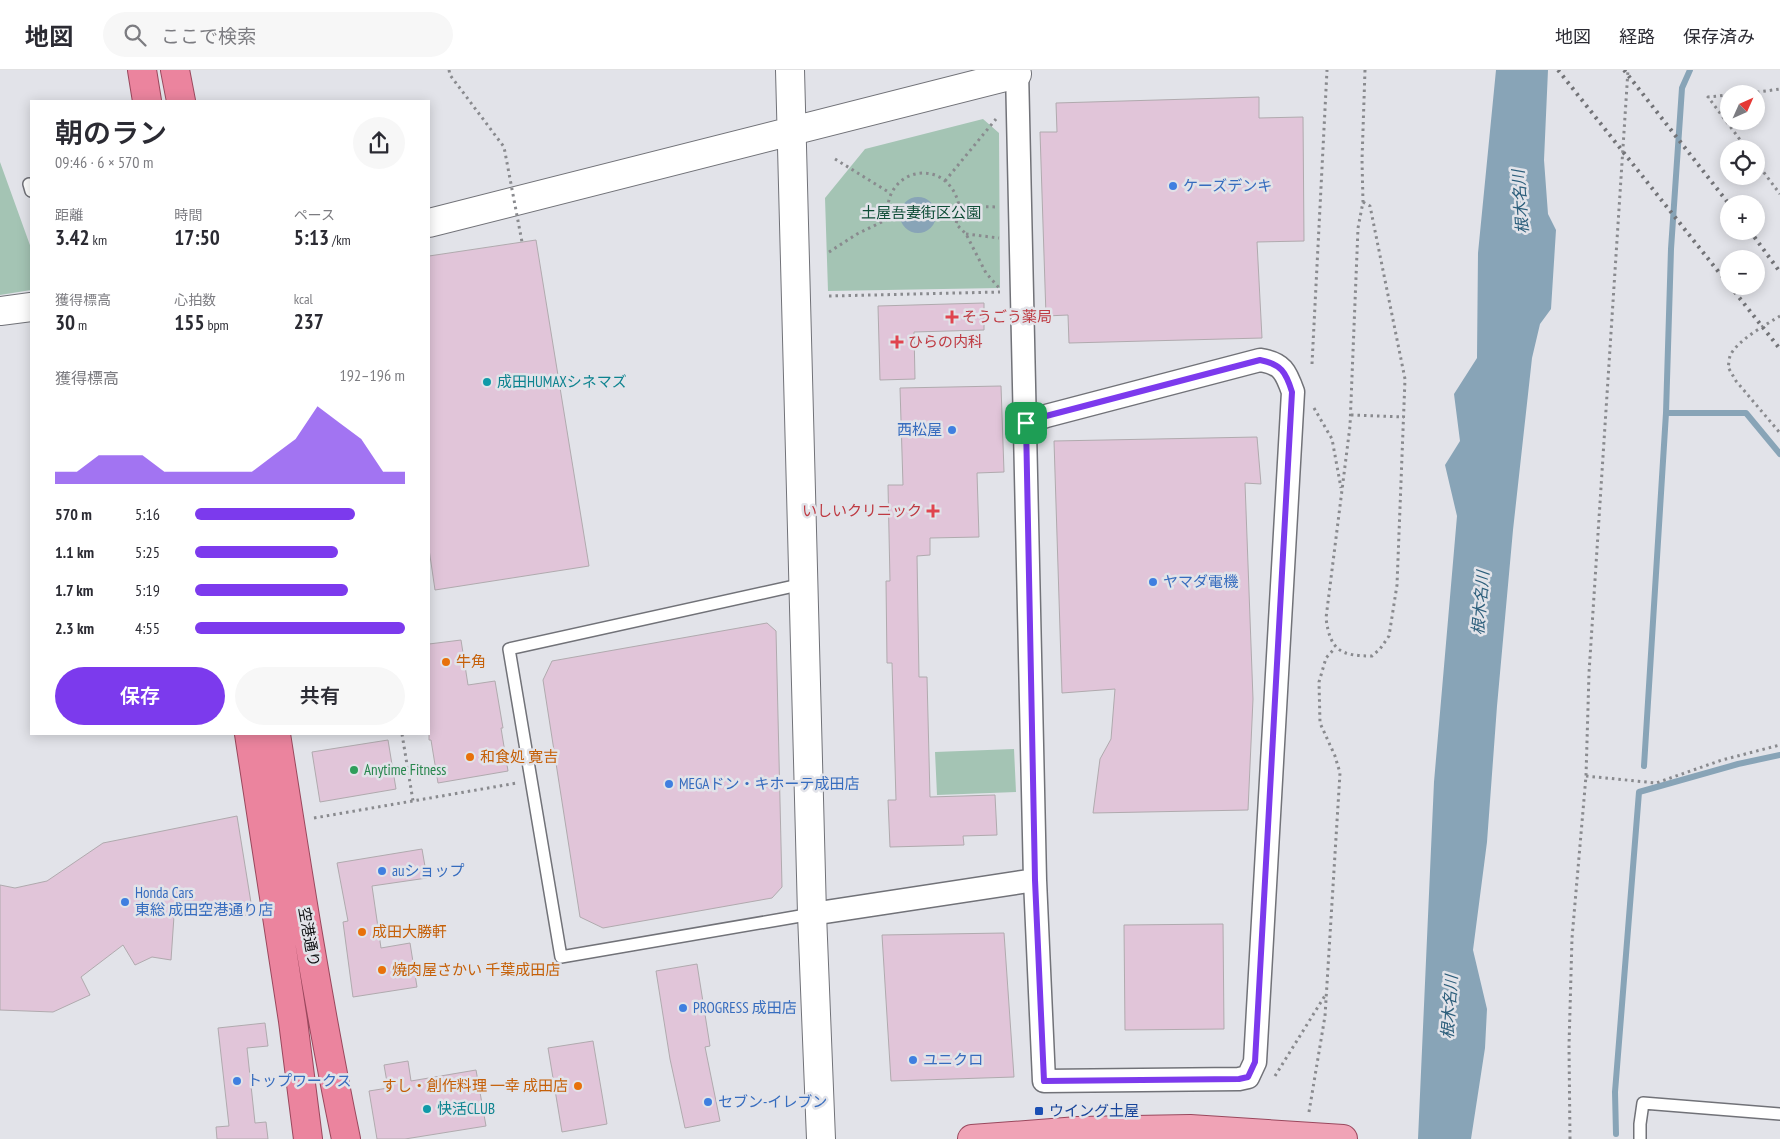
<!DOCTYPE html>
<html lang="ja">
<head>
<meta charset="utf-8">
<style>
  body { margin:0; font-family:"PT Sans Narrow","Noto Sans JP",sans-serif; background:#f7f7f7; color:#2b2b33; height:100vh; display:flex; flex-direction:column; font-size:19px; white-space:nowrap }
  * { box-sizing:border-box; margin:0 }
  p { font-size:16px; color:#7c7c81 }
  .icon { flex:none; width:28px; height:28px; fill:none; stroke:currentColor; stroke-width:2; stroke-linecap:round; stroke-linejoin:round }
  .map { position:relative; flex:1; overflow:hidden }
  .details { position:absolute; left:30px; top:30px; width:400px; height:635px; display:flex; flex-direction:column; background:#fff; border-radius:0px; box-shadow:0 2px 12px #0003 }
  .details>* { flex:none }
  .needle { width:32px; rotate:45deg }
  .buttons { position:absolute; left:1720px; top:15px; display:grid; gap:10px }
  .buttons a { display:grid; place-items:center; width:45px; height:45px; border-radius:50%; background:#fff; box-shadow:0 2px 12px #0003; font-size:25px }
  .pin { position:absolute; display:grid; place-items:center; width:42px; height:42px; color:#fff; margin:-21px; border-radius:10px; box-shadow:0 2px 8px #0006 }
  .round { display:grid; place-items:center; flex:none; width:52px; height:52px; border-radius:26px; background:#f7f7f7 }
  .overview { display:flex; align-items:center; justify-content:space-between; height:85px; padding:0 25px }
  h1 { font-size:28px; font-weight:600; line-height:38px }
  .figures { display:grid; grid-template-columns:repeat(3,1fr); gap:8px; height:85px; padding:5px 25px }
  .figures div { display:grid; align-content:center }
  .figures b { font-size:21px; font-weight:600 }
  .figures small { font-size:14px; font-weight:400 }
  .figures p { font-size:14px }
  .chart { height:140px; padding:10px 25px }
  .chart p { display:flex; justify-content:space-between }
  .chart svg { width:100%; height:90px; margin-top:5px; fill:#7c3aed; opacity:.7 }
  .primary-button { display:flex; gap:10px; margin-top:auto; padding:10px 25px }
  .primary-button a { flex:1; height:58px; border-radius:30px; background:#7c3aed; color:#fff; font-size:20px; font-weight:600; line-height:58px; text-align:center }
  .primary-button a+a { background:#f7f7f7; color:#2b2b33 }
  ul { padding:0 25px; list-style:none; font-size:16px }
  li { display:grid; grid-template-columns:80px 60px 1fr; align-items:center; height:38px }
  li i { height:12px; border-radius:6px; background:#7c3aed }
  header { display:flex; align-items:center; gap:30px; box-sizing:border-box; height:70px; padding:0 25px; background:#fff; border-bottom:1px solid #e1e1e2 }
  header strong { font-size:24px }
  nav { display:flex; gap:28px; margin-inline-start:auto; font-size:18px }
  .search { width:350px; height:45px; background:#f7f7f7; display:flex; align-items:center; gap:12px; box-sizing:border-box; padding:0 18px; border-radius:28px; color:#7c7c81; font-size:19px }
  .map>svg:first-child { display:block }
  .green { fill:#a4c4b4 }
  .water { fill:#88a4b7 }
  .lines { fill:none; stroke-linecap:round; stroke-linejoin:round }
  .stream { stroke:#88a4b7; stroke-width:6 }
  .building { fill:#e1c5d9; stroke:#b0aaae }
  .service-casing { stroke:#717278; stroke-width:14 }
  .minor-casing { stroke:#717278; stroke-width:25 }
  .tertiary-casing { stroke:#717278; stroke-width:30 }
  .primary-casing { stroke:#9a485d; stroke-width:30 }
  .trunk-casing { stroke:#9a485d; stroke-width:30 }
  .path { stroke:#898a8e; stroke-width:3; stroke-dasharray:2.5 4; stroke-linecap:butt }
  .service { stroke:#fff; stroke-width:11 }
  .minor { stroke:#fff; stroke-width:22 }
  .tertiary { stroke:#fff; stroke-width:28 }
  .primary { stroke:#f0a3b6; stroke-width:28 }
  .trunk { stroke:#eb849e; stroke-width:28 }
  .rail { stroke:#727377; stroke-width:4; stroke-dasharray:2.5 5; stroke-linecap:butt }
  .path-bridge { stroke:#898a8e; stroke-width:3; stroke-dasharray:2.5 4; stroke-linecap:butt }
  .route-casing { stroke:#fff; stroke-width:10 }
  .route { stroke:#7c3aed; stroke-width:6 }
  .shop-dot { fill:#3f7fe0; stroke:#e2e3e9; stroke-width:2 }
  .health-dot { fill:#e0444e; stroke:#e2e3e9; stroke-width:2 }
  .culture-dot { fill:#0f9aa8; stroke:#e2e3e9; stroke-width:2 }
  .food-dot { fill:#e8710a; stroke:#e2e3e9; stroke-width:2 }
  .leisure-dot { fill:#2e9e5b; stroke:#e2e3e9; stroke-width:2 }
  .transit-dot { fill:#1a4fb4; stroke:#e2e3e9; stroke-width:2 }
  .labels { text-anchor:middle; stroke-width:5; stroke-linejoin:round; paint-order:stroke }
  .shop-label { font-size:15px; fill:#366cbe; stroke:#e2e3e9; text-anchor:start }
  .park-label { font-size:15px; fill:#0f4d37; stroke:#e2e3e9 }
  .health-label { font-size:15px; fill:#be3a42; stroke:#e2e3e9; text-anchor:start }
  .culture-label { font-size:15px; fill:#0d838f; stroke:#e2e3e9; text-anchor:start }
  .food-label { font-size:15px; fill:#c56008; stroke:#e2e3e9; text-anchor:start }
  .leisure-label { font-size:15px; fill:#27864d; stroke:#e2e3e9; text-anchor:start }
  .street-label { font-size:15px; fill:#0e0f11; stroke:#e2e3e9 }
  .transit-label { font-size:15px; fill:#164399; stroke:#e2e3e9; text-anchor:start }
  .water-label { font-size:16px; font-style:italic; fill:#2c5e7b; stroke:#e2e3e9 }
</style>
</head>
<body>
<header>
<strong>地図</strong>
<div class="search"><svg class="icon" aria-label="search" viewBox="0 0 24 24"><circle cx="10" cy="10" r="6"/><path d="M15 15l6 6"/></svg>ここで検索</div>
<nav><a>地図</a><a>経路</a><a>保存済み</a></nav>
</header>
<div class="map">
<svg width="1780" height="1069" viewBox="0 0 1780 1069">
  <rect width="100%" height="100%" fill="#e2e3e9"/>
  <!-- green -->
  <path class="green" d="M983,49L999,63L1000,218L828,221L825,128L865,79Z
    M0,92L31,178V220L0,225Z
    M1014,679L1016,722L937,725L935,682Z"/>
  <!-- water -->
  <path class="water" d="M1496,0H1548L1544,90L1548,144L1556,160L1551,239L1540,254L1532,288L1513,460L1497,636L1487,772L1473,880L1487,939L1485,978L1471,1069H1418L1434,712L1457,446L1445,395L1460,371L1454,324L1477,288L1478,183Z
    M900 145a18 18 0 1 1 36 0a18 18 0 1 1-36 0Z"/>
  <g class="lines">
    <!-- stream -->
    <path class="stream" d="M1666,343H1746L1780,384
      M1644,696L1666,343L1671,179L1682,18L1690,0
      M1616,1064L1615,1022L1639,722L1738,694L1780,685"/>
  </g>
  <!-- building -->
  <path class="building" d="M1259,27V48L1303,47L1304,171L1257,172L1262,268L1069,273L1068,245L1046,246L1040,62H1057L1056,33Z
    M536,170L589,496L435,520L429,479V186Z
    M984,233V260L914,262L915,309L880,310L878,236Z
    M1001,316L1004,402L977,403L979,467L930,468V485L917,486L919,607H927L930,727L995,725L997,765L963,766L964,775L890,777L888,730H896L892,593H887L886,511H890L888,415H903L900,318Z
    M1257,367L1261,414L1245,413L1253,629L1248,740L1093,743L1100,689L1111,669L1115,619L1062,623L1054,371Z
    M767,553L776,561L782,817L772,828L603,858L580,847L543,610L552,591Z
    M461,570L468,615L495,611L503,658H501L508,701L438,713L431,670H429V574Z
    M388,670L396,719L320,732L312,682Z
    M237,746L253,845L174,846L171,890L152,887L135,895L123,875L81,907L90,925L53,942L0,940V815L15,818L47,811L103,773Z
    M422,779L427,808L372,816L381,878L410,873L417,917L353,927L343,852L348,851L337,793Z
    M1223,854L1224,959L1125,960L1124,855Z
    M1004,863L1014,1007L891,1011L882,865Z
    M697,894L710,976L705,977L720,1051L685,1058L670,989L656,901Z
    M265,953L268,976L247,978L255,1053L266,1052L268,1069H217L216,1057L229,1056L218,958Z
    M593,971L607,1054L562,1062L548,978Z
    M408,991L411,1011L476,1000L486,1056L405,1069H377L369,1021L388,1018L384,995Z"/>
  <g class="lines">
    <!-- service casing -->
    <g class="service-casing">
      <path id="service" d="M29,114L31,121
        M803,514L509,579L561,887L812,844
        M1640,1069V1054L1643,1033L1780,1044"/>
    </g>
    <!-- minor casing -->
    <g class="minor-casing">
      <path id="minor" d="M1017,0L1035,810L1044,1011L1239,1009L1248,1007L1255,992L1293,322C1286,302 1282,293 1260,290L1046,346L1026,353
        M812,844L1035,810"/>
    </g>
    <!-- tertiary casing -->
    <g class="tertiary-casing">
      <path id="tertiary" d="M790,0L812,844L821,1069
        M429,153L1017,4
        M0,241L31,237"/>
    </g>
    <!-- primary casing -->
    <g class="primary-casing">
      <path id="primary" d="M972,1069L1078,1061L1190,1059L1343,1069"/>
    </g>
    <!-- trunk casing -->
    <g class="trunk-casing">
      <path id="trunk" d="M142,0L147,31
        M175,0L181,31
        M249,664L293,951L308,1069
        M276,664C297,799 318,935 346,1069"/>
    </g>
    <!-- path -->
    <path class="path" d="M1744,24L1780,19
      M1729,25L1708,27L1747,79
      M835,89L890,123
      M1756,92L1780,124
      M945,111L996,49
      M1363,132L1370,136L1405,309L1397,515L1389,566L1380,579L1372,586C1340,586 1330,580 1326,548L1350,356L1358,158L1363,132L1362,90L1365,0
      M960,136L999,137
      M966,164L999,168
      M829,182L857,164L888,149C881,98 947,84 959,135C960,140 957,149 956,154L966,164L986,203L1000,219
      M829,226L1000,222
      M1780,246C1767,254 1736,271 1730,286C1729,289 1729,294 1728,297L1736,311L1780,363
      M1312,294L1327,0
      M1314,338L1332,369L1341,418
      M1351,345L1404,347
      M402,664L413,731
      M1586,706L1656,713L1722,690L1780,675
      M314,748L517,713
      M1275,1006L1326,924
      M1309,1042L1325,946L1340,703L1335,686L1320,653L1319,612L1326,588L1335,578
      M1570,1069L1569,976L1572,868L1586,706L1589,603L1628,0"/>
    <!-- service -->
    <use href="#service" class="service"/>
    <!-- minor -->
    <use href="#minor" class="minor"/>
    <!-- tertiary -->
    <use href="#tertiary" class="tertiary"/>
    <!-- primary -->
    <use href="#primary" class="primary"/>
    <!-- trunk -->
    <use href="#trunk" class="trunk"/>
    <!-- rail -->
    <path class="rail" d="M1558,0L1729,215
      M1624,0L1729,134
      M1750,161L1780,202
      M1730,216L1780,279"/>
    <!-- path-bridge -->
    <path class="path-bridge" d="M449,0L450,5L504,77L522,172"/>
  </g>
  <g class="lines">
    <!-- route casing -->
    <g class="route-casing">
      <path id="route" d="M1260,290C1281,294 1286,302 1292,322L1255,992L1248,1007L1239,1009L1044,1011L1035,810L1026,353L1046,346Z"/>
    </g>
    <!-- route -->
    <use href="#route" class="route"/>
  </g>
  <!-- markers -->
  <g class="shop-dot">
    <circle cx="1173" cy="116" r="5"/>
    <circle cx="952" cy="360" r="5"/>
    <circle cx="1153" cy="512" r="5"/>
    <circle cx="669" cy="714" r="5"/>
    <circle cx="382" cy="801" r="5"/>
    <circle cx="125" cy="832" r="5"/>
    <circle cx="683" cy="938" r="5"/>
    <circle cx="913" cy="990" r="5"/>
    <circle cx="237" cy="1011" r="5"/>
    <circle cx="708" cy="1032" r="5"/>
  </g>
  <g class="health-dot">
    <path d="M949.5 239.5h5v5h5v5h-5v5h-5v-5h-5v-5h5z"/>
    <path d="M894.5 264.5h5v5h5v5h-5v5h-5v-5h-5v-5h5z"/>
    <path d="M930.5 433.5h5v5h5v5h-5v5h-5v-5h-5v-5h5z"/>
  </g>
  <g class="culture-dot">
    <circle cx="487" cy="312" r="5"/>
    <circle cx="427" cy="1039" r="5"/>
  </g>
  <g class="food-dot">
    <circle cx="446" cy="592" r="5"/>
    <circle cx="470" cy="687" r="5"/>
    <circle cx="362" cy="862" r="5"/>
    <circle cx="382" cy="900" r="5"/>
    <circle cx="578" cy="1016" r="5"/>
  </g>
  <circle class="leisure-dot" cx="354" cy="700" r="5"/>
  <rect class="transit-dot" x="1034" y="1036" width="10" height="10" rx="2.5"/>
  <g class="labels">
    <!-- shop labels -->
    <g class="shop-label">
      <text x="1183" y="121">ケーズデンキ</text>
      <text x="942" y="365" text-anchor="end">西松屋</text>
      <text x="1163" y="517">ヤマダ電機</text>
      <text x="679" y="719">MEGAドン・キホーテ成田店</text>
      <text x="392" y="806">auショップ</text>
      <text x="135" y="828">Honda Cars<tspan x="135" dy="17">東総 成田空港通り店</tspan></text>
      <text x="693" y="943">PROGRESS 成田店</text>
      <text x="923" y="995">ユニクロ</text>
      <text x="247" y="1016">トップワークス</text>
      <text x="718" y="1037">セブン-イレブン</text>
    </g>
    <!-- park labels -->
    <g class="park-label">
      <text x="921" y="148">土屋吾妻街区公園</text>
    </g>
    <!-- health labels -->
    <g class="health-label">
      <text x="962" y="252">そうごう薬局</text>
      <text x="908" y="277">ひらの内科</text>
      <text x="922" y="446" text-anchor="end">いしいクリニック</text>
    </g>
    <!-- culture labels -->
    <g class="culture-label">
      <text x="497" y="317">成田HUMAXシネマズ</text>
      <text x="437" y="1044">快活CLUB</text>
    </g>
    <!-- food labels -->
    <g class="food-label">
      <text x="456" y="597">牛角</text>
      <text x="480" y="692">和食処 寛吉</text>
      <text x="372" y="867">成田大勝軒</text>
      <text x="392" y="905">焼肉屋さかい 千葉成田店</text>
      <text x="568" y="1021" text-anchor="end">すし・創作料理 一幸 成田店</text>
    </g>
    <!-- leisure labels -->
    <g class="leisure-label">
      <text x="364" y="705">Anytime Fitness</text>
    </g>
    <!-- street labels -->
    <g class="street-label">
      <text transform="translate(309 867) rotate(80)" y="5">空港通り</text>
    </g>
    <!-- transit labels -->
    <g class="transit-label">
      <text x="1049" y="1046">ウイング土屋</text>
    </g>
    <!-- water labels -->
    <g class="water-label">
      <text transform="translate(1520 132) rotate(-94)" y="6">根木名川</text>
      <text transform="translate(1480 533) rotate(-85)" y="6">根木名川</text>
      <text transform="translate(1449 937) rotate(-86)" y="6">根木名川</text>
    </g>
  </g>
</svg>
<div class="buttons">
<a><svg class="needle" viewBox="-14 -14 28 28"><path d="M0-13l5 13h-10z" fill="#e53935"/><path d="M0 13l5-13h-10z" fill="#7c7c81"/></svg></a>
<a><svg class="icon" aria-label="locate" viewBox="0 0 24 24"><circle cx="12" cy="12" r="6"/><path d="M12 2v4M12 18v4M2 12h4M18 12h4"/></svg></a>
<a>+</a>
<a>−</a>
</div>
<div class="pin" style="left:1026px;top:353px;background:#1e9e55"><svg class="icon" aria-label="arrive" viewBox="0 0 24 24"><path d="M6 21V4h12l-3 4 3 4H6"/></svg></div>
<section class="details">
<div class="overview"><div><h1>朝のラン</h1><p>09:46 · 6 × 570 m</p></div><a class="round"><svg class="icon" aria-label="share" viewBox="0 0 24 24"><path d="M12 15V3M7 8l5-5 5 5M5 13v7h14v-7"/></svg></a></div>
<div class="figures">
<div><p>距離</p><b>3.42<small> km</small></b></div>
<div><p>時間</p><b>17:50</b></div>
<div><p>ペース</p><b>5:13<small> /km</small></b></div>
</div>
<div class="figures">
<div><p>獲得標高</p><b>30<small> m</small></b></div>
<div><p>心拍数</p><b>155<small> bpm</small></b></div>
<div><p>kcal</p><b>237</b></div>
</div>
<div class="chart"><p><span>獲得標高</span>192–196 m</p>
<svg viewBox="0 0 160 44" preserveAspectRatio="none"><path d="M0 44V38L10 38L20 30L30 30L40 30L50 38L60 38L70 38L80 38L90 38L100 30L110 22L120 6L130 14L140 22L150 38L160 38V44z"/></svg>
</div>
<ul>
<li><b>570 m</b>5:16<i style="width:76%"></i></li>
<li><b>1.1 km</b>5:25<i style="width:68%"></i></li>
<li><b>1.7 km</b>5:19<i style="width:73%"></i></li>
<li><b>2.3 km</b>4:55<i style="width:100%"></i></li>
</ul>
<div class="primary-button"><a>保存</a><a>共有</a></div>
</section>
</div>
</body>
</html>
